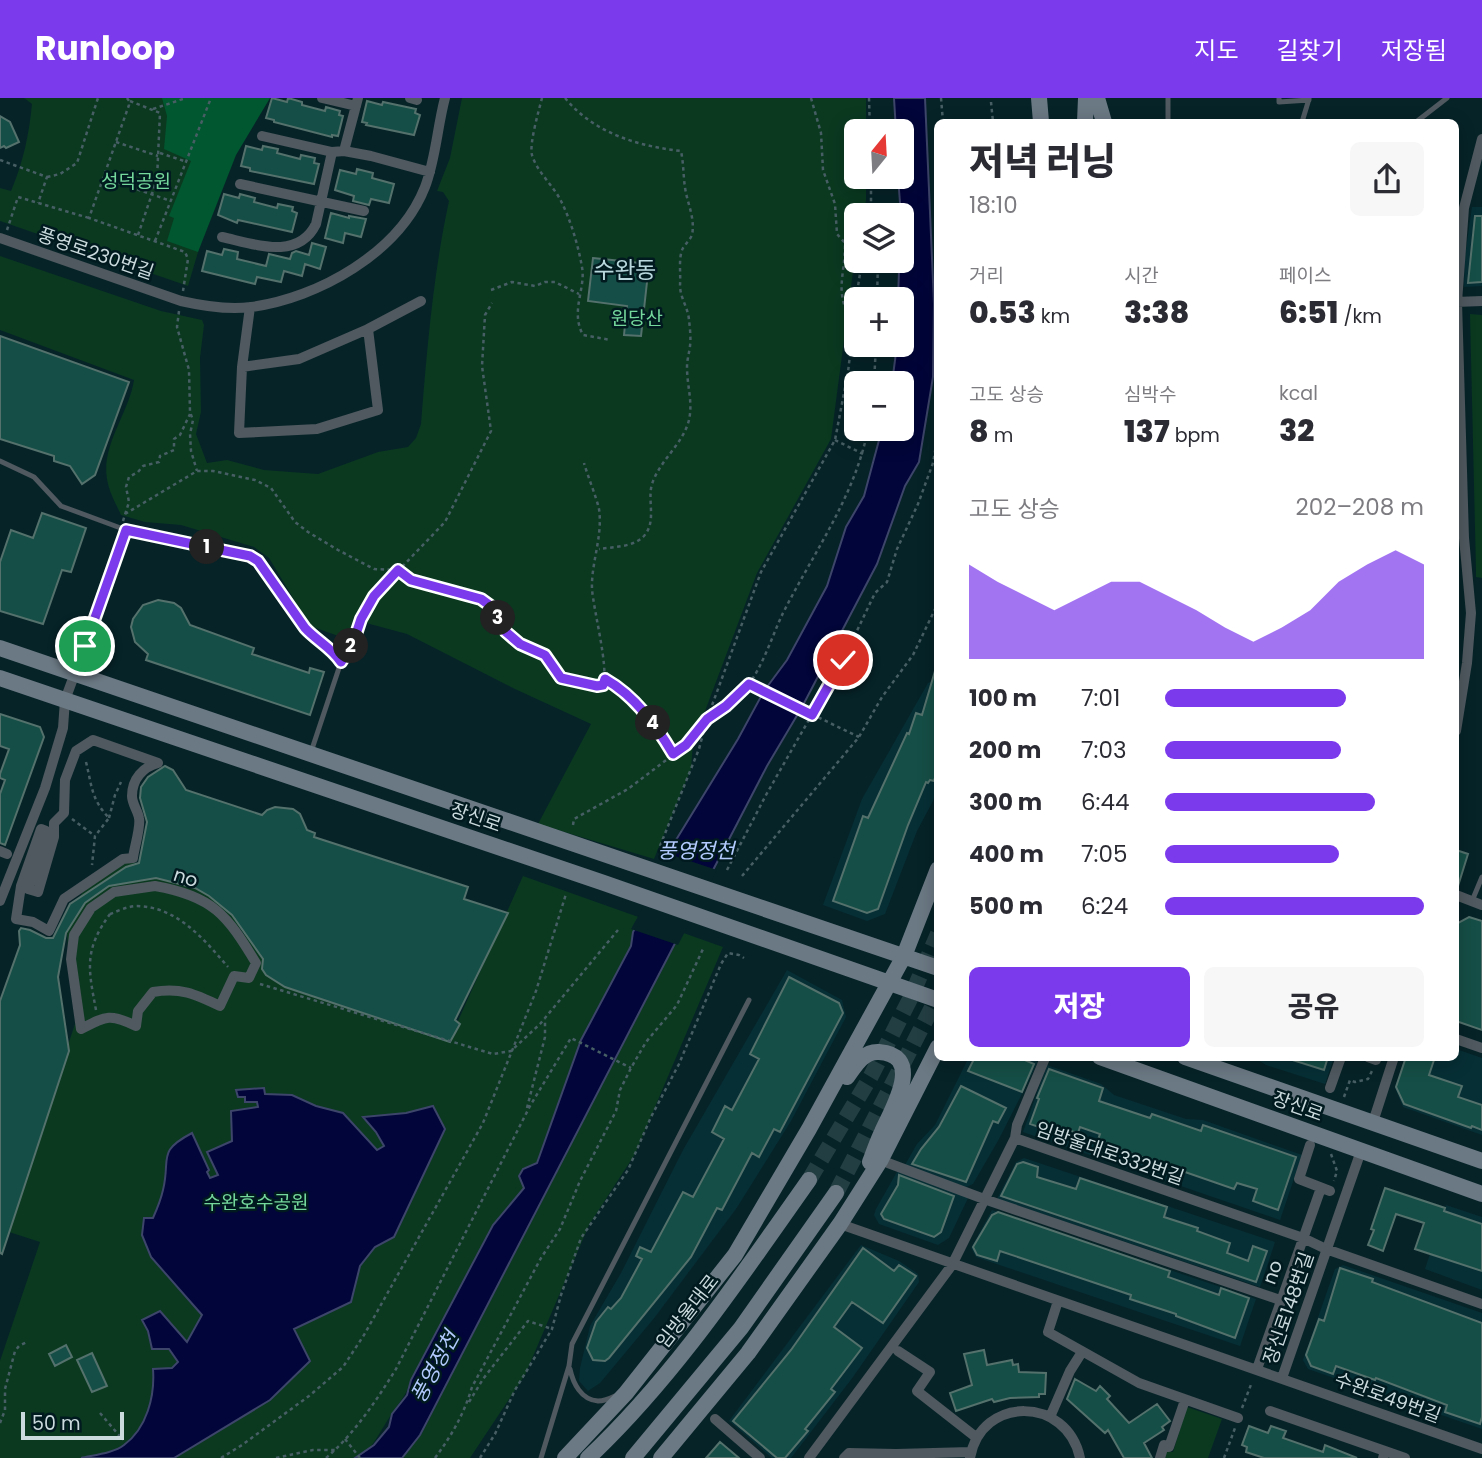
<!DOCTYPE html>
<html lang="ko">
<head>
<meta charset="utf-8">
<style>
  body { margin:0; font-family:Poppins,"Noto Sans KR",sans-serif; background:#f7f7f7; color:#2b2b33; height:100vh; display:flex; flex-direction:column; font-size:26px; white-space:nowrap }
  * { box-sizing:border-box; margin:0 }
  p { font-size:23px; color:#7c7c81 }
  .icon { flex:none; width:38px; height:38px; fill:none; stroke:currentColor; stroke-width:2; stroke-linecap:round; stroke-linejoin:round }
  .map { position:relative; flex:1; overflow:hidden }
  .details { position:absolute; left:934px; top:21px; width:525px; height:942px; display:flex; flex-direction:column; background:#fff; border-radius:10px; box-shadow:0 4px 18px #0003 }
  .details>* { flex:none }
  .needle { width:46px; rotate:18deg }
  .tools { position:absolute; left:844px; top:21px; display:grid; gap:14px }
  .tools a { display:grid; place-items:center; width:70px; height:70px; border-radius:10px; background:#fff; box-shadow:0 4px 18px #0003; font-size:35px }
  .scale { position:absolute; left:21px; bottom:18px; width:103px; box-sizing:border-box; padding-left:7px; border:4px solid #cadadd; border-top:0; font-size:19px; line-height:24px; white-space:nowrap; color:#cadadd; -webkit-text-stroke:5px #001a1f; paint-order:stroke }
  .pin { position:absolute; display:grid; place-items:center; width:60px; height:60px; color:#fff; margin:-30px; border:4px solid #fff; border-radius:50%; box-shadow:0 2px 7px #0007 }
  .km { position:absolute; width:35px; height:35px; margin:-18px; border-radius:50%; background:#222; color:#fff; font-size:19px; line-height:35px; text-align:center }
  .round { display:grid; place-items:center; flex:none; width:74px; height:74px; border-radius:10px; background:#f7f7f7 }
  .summary { display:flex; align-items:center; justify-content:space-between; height:119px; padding:0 35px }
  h1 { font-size:38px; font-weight:800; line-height:52px }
  .stats { display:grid; grid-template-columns:repeat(3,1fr); gap:10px; height:119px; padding:7px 35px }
  .stats div { display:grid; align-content:center }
  .stats b { font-size:30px; font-weight:800 }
  .stats small { font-size:19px; font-weight:400 }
  .stats p { font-size:19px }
  .chart { height:196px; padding:14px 35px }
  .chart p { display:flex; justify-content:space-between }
  .chart svg { width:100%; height:126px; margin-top:7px; fill:#7c3aed; opacity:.7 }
  .action { display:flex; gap:14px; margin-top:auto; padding:14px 35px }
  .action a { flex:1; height:80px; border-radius:10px; background:#7c3aed; color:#fff; font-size:28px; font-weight:800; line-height:80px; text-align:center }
  .action a+a { background:#f7f7f7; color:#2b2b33 }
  ul { padding:0 35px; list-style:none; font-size:23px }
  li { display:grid; grid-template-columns:112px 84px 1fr; align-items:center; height:52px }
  li i { height:18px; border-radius:9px; background:#7c3aed }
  header { display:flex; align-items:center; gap:42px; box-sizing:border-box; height:98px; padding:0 35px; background:#7c3aed; color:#fff }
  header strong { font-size:33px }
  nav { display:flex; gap:38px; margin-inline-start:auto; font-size:24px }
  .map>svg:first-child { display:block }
  .built { fill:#062f35 }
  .green { fill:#0a3920 }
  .forest { fill:#005730 }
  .water { fill:#010539; stroke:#3d456a; stroke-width:2 }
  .pier { fill:#062328 }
  .building { fill:#154e46; stroke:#54716c; stroke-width:2 }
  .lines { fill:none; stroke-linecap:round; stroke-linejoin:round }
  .secondary-tunnel { stroke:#233e43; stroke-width:16; stroke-dasharray:16 8; stroke-linecap:butt }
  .path { stroke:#475f64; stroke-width:2.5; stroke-dasharray:3.5 3.5; stroke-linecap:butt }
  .lane { stroke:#4f595f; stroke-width:5 }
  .street { stroke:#4f595f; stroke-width:10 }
  .secondary { stroke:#6b7984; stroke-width:16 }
  .route-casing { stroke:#fff; stroke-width:14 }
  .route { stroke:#7c3aed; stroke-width:9 }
  .labels { text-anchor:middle; stroke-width:5; stroke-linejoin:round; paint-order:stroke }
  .park-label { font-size:19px; fill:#74d89c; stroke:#001a1f }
  .street-label { font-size:19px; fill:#cadadd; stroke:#001a1f }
  .water-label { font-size:21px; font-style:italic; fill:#b2cafd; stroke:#001a1f }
  .quarter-label { font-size:23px; fill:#b8d8de; stroke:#001a1f }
</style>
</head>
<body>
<header>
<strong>Runloop</strong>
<nav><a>지도</a><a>길찾기</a><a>저장됨</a></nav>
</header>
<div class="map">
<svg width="1482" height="1360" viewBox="0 0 1482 1360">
  <rect width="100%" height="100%" fill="#062328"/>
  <!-- built -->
  <path class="built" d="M1472,109H1482V188L1464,189L1465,158Z
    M938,581V687L933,703L917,733L885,816L867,823L823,807L862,701L928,585Z
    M787,872L842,902L846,919L791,1023L736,1111L655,1219L600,1285L588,1293L579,1283L580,1270L590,1228L621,1175L683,1052Z
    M1456,951L1482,960V1037L1403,1009L1395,990L1405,959H1456Z
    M969,959H1025L1038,964L999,1041L973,1086L966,1089L905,1067L917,1046L935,1027Z
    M1253,959H1334L1325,986L1266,967Z
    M1047,967L1101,986L1114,997L1186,1021L1203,1022L1302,1057L1280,1122L1023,1034Z
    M1024,1060L1275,1144L1260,1189L997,1101L1016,1064Z
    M898,1072L969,1098L949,1140L938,1147L879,1126L874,1117L876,1111Z
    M1446,1107L1482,1119V1192L1425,1171Z
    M992,1112L1256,1201L1240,1248L976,1159L971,1150Z
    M861,1147L899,1163L918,1176L919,1184L853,1279L791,1360H772L729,1323Z
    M1343,1167L1482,1215V1331L1308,1271L1303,1262L1335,1171Z"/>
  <!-- green -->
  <path class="green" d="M24,0H270L235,57L201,144L188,188L0,123V90L11,93C23,65 29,37 32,6Z
    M462,0H866V33H856V79H866V103L863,117H856V151L831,341L757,475L693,645L691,671L654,761L538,726L591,626L515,591L407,536L355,522L347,541L310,528L269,460L254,449L181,427L145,424L121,417C116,406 109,394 107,381C101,347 129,315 134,282L0,232V158L161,213L202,222L204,227L200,260L201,314L196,336L207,365L227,362L264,372L318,376L378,354L408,349L416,340L421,326C427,251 433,177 449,103L443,94L437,93L450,60Z
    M1470,216L1482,217V480L1476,479V474Z
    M135,759L136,778H180L227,809L243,835L268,864L453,934L523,778L723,849L635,1056L589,1127L525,1277L470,1360H400L421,1337L533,1119L518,1097L493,1127L411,1282C407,1297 399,1304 391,1317C381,1332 374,1347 361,1360H0V1263L40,1144L6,1133L79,914L69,864L67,836L72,812L82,795L102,778L123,767V762Z
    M1187,1309L1222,1321L1208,1360H1163L1165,1353L1173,1354Z"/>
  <!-- forest -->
  <path class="forest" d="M162,0H270L236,57L198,154L167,143L174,120L169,118L191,63L164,51L167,18Z"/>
  <!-- water -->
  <path class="water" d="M894,0H925L934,206L933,279L919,364L905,388L877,466L802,609L767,668L420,1337L402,1360H355L374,1347L389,1329L392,1316L407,1297L411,1282L493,1127L524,1090L519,1078L523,1071L537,1065L581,942L631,848L633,834L645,814L676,742L738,641L764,593L787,562L827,488L846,429L864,398L882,331H901V285H892L897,247H901V201H898L901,117L898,79H901V33H896Z
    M264,990L265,996L292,997L316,1008L343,1015L377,1052L384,1048L376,1034L363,1019L406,1015L433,1008L445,1031L394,1139L375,1149L360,1168L351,1204L294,1231L310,1263L270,1302L174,1360H81C94,1357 114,1355 124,1347C147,1330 155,1298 153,1271L172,1270L178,1264L169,1251H152L148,1233L142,1222L160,1213L187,1244L202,1217L151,1159L142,1137L144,1120H153C157,1111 161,1101 163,1092C171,1060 156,1054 192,1035L209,1072L207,1074L210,1080L218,1077L207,1054L232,1043L231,1013L258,1009L257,1004H245V999H238L236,992Z"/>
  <!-- pier -->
  <path class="pier" d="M666,755L717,772L678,847L631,831L641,813Z"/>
  <!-- building -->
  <path class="building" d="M272,0L287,4L288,0L302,4V7L325,13L326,9L340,13L339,17L343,18L338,38L332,37V39L274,24V22L266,20Z
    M367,3L382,7L383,4L416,11L415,15L420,17L414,37L366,27L367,25L362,24Z
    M0,18L10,24L19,44L6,50L4,48L0,50Z
    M246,48L262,52L263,48L278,51L277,55L300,61L301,57L315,60L314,65L319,66L314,86L250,73V70L241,68Z
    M357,71L373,75L372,80L394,86L389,105L371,101L369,107L353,103L354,98L335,92L340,72L356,76Z
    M224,96L239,100L240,96L255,100L254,104L277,110L278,106L293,109L292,113L297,115L292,134L238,122L237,125L218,117Z
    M331,115L349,120V118L366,121L361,139L345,135L343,145L325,140Z
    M1475,118H1482V184L1468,185Z
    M312,145L326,149L320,171L305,166L302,178L284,173L281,184L257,179L255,186L202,173L207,153L222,157L224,151L238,154L237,161L266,168L269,156L290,161L292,155L296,153L309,157Z
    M593,160L649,166L641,238L624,237L627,208L588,203Z
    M0,238L129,284L95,377L82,386L70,368L54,363V358L0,341Z
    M42,415L86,430L71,474L62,472L43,526L0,513V464L11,432L33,440Z
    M158,502L174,505L181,510L190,527L254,550L252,556L309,575L310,570L324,574L310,617L146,562L148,556L135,544L131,529L133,521L143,507Z
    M935,573L938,574V669L934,683L930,682L928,685L926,684L908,727L878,811L867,815L833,803L863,718L868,720L907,635L909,636L916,615L922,617Z
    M0,616L40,629L44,639L5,747L0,745V696L5,682L0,680V676L9,651L0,648Z
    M165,668L173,672L186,692L262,717L267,712L275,709L293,711L300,716L307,732L315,735L314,739L468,789L464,801L508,815L455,922L460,926L450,944L285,889L266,877L262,871L263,861L232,817L209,798L195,790L156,780L109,788L85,805L66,835L58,879L69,953L2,1156L0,1155V903L20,847L19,833L21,830L30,832L46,840H53L70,806L126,769L139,765L147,724L140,700L141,689L148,679Z
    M1456,752L1468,756L1458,788H1456Z
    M1469,819L1482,823V932L1456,923V826Z
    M789,879L839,905L843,915L780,1034L774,1031L759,1059L752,1055L722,1112L717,1110L691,1159L609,1260L605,1263L593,1262L587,1250L596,1224L608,1209L611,1211L621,1200L642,1161L636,1158L640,1149L651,1154L683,1094L693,1099L724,1041L712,1034L725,1008L732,1012L759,961L750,956Z
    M975,959H1018L1034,966L1022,994L968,973Z
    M1290,959H1328L1324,972L1289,961Z
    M1406,959H1435L1429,977L1462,988L1458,999L1482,1007V1032L1472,1028L1471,1030L1404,1006L1396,989Z
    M1049,971L1103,990L1099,1003L1150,1020L1152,1016L1201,1033L1203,1027L1296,1059L1278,1112L1253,1103L1257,1091L1237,1085L1234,1091L1110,1048L1107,1057L1094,1053L1100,1036L1080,1029L1078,1035L1064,1031L1062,1037L1030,1026L1039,1001L1037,1000Z
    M961,988L1006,1010L998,1025L993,1023L966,1084L912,1066L921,1051L939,1029Z
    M1023,1064L1038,1069L1037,1079L1076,1091L1080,1080L1167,1109L1164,1119L1198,1130L1197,1133L1230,1145L1227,1155L1248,1163L1253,1148L1267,1153L1256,1184L1001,1098L1017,1066Z
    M899,1077L954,1098L941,1134L934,1139L884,1121L881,1116L898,1087Z
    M1385,1090L1445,1110L1444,1113L1482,1126V1173L1415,1151L1424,1125L1396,1116L1383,1153L1368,1147L1374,1132L1371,1131Z
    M998,1114L1170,1173L1168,1179L1219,1197L1221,1190L1249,1200L1235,1240L1176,1218V1216L1130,1201L1131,1197L1000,1153L997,1163L977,1157L973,1149L992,1117Z
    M863,1150L894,1173L899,1167L916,1178L883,1225L852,1204L834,1229L862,1250L831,1291L835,1294L805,1331L808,1333L785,1360H777L733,1323L791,1252Z
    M1340,1170L1373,1181L1372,1184L1482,1225V1319L1480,1326L1445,1314L1447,1307L1376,1280L1375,1282L1336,1268L1333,1276L1311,1268L1306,1257L1319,1221L1324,1223Z
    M66,1247L72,1259L55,1268L49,1256Z
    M984,1252L987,1267L1012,1262L1013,1267L1018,1266L1019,1274L1046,1275L1045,1296H1039V1299L1010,1300L994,1304L992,1301L956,1313L950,1295L972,1287L964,1256Z
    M92,1255L107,1288L92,1294L77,1262Z
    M1075,1281L1096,1293L1100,1288L1110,1298L1107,1301L1129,1325L1157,1306L1170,1323L1162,1329L1164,1332L1144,1345L1152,1360H1124L1108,1332L1105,1335L1067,1301Z
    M1249,1328L1268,1335L1271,1328L1286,1333L1283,1340L1323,1354L1325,1347L1357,1360H1264L1246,1354L1247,1349L1242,1347Z
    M720,1344L739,1360H706Z"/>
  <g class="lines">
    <!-- secondary-tunnel -->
    <path class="secondary-tunnel" d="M809,1082L871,978L910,901L938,836
      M836,1095L938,898"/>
    <!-- path -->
    <path class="path" d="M127,0L129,3V7L89,120L185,154L188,161L183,193
      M542,0C539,12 529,46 532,57C537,74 553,87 561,103C571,123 578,147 582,169C586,191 570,213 583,237L611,242
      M565,0C594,35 637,48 681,53C684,67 683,81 686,95C689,109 695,122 692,137C690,142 686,145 683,150C678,159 681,177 680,187C680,200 688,209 689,222C690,230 691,241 690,248C689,256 687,262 687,269C687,288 693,304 689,322C683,346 660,362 652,386C647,403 657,423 644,438C634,449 613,449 599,451
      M811,0L821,35L823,72L835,106L837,136L845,145C845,181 833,194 854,227
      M869,0L870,33
      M941,0L943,24
      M130,3L160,15L157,81L138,137
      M991,4L993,24
      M153,11L186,0
      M116,44L158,58
      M160,55L187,64
      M0,62L47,79L38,105
      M47,79L60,76L77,65L98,0
      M104,80L171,103
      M869,117L871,104V79
      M7,132L18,99L89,120
      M155,143L211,0
      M491,192L512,184L535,188L545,184H555L579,196
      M856,201L862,163
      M877,201L878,163
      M179,213L177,229L189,272L190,314L193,322L190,336L191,353L197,373
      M874,285L876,247
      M835,342L863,356
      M125,416L197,373H213L255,382L271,390L295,424L308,434L338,452L374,471L398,472L411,482L481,501L492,509L506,534L520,546L545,557L561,581L597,588L603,587C609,570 594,515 592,491C591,465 603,438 599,411C596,398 588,379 584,365
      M123,423L129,404L126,389L129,379L138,374L143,368L159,364L160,358L174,352V341L180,337L190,316
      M347,556L353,545L361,521L374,498L445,424L491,333L482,268L485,217L492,205
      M606,582C635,599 656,628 673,656
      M749,586L859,639
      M86,664C92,688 91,701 109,720L95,738L92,767
      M109,720L115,697L121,684
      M72,721L95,738
      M573,727L574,721L628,691L686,647L707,621L761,474L835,342L848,274L856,206
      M660,748L699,651L707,621C721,611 737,601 748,587C762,570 773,536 783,515C814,454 855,398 868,331
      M727,772L766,697L843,562L875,495L887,484L897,451L918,406L933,365L938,336
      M742,778L859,639L882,599L913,557L938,505
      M110,816C118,813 128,808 137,808C177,809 203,840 228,869
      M260,886L493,956L511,953L540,926L618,832
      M96,912C88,870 84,852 110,816
      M1344,999L1350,982L1355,984L1368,981L1372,973
      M527,1010L545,939V921
      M1331,1056L1337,1073L1334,1083
      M469,1304L483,1281L528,1223L552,1231
      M1242,1310L1252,1284
      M100,1315L123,1342
      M0,1325L5,1312V1291L15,1253L19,1248L27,1244
      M345,1341L360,1360
      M221,1360L242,1347L309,1298L343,1269L364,1237L483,1025L536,893L566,796
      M276,1360L313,1352H335
      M326,1360C355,1335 376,1303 396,1271L530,1008L571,940L631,970
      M435,1360C452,1337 464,1316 472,1289L541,1160L560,1131L580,1083L616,1013L620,992L631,970L646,944L677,907L703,851
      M480,1360L495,1336L515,1292L552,1231L561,1197L581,1140L628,1072L651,1019L679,966L721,866L728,855L739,857L744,860
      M1224,1360L1235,1330"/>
    <!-- lane -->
    <path class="lane" d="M1168,0V24
      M1279,0V4L1309,2
      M1302,24L1309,1
      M1416,24L1447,0
      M0,363L34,379L61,408L126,432
      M76,572L126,432L250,458L263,468L305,530L314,539L332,550L341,564L311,654
      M1472,803L1482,779
      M570,1271C573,1285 581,1302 598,1303C603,1303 611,1300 615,1298
      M541,1360L569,1268L572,1246L749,902"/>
    <!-- street -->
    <path class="street" d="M322,0L356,8
      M410,0L417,2
      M262,38L332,54L344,53L371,58L430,74
      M344,53L358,0
      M240,86L364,113
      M222,139C254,146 298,163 316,126L332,54
      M0,140L181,203C203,208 228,212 251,209C318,200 399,155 425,89C436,60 437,30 445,0
      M1456,204L1482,203
      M368,231L421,203
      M242,269L299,261L368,231L378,312L317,331L239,335L242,269L250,209
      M1456,633L1467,565L1471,515L1464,440L1457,204L1464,110L1482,41
      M93,642L158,665C143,669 132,681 132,698C132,706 138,713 139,720C141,729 134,750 133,760L123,761L64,801L49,833L33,824L16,821L21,788L41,731L46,733L47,737L28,791L38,794L54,739V725L64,715L65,682L76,653Z
      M0,753L7,756
      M155,788C213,798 227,817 256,865L249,880L234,878L220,908C195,896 180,889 153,894L138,913L136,928C110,915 106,918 81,931L71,861L74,837L91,810L114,794Z
      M1456,797L1482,807
      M0,803L45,690L63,630L65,602L75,575
      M1456,941L1482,950
      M1368,959L1376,962
      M1330,990L1341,959
      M1373,1024L1394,959
      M1015,1040L1017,1027L1045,960
      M1310,1047L1299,1081L1330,1093
      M888,1065L984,1101L1280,1202
      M840,1126L1482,1351
      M1058,1203L1048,1234L1139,1285L1238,1320
      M898,1253L930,1274L917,1293L977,1340
      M1257,1271L1321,1090
      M1282,1280L1361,1053
      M1270,1313L1385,1353L1383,1360
      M1050,1319L1070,1273L1082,1254
      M715,1321L760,1360
      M1385,1353L1405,1360
      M809,1360L952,1167L1015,1040L1303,1140L1326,1151L1482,1206
      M844,1360L849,1355L896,1356L971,1354
      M970,1360C981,1297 1067,1298 1080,1360
      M1160,1360L1164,1347L1169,1349L1185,1302"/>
    <!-- secondary -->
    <path class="secondary" d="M1039,0L1041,24
      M1097,0L1104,24
      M1085,24L1086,0
      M0,550L938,870
      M0,580L604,785L938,902
      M1100,959L1482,1096
      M1185,959L1482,1063
      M847,979C855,968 863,953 879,954C926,957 891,1013 882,1034C877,1044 874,1054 870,1064
      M565,1360L626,1295L735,1157L809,1031L904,858L938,771
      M588,1360C674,1279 741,1178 809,1082
      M633,1360L741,1230L836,1095
      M661,1360L748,1255L840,1126L880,1063L938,949"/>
  </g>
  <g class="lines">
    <!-- route casing -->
    <g class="route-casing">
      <path id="route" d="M85,548L126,432L216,451L250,458L258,463L305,530C317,543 331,549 341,564L353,545L361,521L374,498L398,472L411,482L481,501L492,509L506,534L520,546L545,557L561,580L597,588L603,587L605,581C635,598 656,627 673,656L686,647L707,621L726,608L749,586L812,617L843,562"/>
    </g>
    <!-- route -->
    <use href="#route" class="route"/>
  </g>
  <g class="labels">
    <!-- park labels -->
    <g class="park-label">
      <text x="136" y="90">성덕공원</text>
      <text x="637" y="227">원당산</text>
      <text x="256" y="1111">수완호수공원</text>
    </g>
    <!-- street labels -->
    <g class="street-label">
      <text transform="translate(96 155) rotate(19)" y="7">풍영로230번길</text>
      <text transform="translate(476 719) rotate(19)" y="7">장신로</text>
      <text transform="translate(186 779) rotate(18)" y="7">no</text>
      <text transform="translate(1298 1008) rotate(20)" y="7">장신로</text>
      <text transform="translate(1110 1055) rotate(19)" y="7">임방울대로332번길</text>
      <text transform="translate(1272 1174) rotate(-70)" y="7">no</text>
      <text transform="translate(1288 1210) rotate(-71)" y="7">장신로148번길</text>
      <text transform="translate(687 1213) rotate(-52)" y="7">임방울대로</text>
      <text transform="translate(1388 1299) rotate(20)" y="7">수완로49번길</text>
    </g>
    <!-- water labels -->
    <g class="water-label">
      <text x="696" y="760">풍영정천</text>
      <text transform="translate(435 1269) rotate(-62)" y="7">풍영정천</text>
    </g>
    <!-- quarter labels -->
    <g class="quarter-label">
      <text x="625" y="180">수완동</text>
    </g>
  </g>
</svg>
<div class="tools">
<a><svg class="needle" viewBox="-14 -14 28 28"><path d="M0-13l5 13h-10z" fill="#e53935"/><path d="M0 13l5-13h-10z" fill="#7c7c81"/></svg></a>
<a><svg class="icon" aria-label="layers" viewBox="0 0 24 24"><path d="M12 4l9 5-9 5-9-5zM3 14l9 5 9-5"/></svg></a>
<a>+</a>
<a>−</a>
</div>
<div class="scale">50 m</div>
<div class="pin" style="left:85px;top:548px;background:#1e9e55"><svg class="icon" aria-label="arrive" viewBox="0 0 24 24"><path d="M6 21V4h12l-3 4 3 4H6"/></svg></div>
<div class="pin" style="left:843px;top:562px;background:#d93025"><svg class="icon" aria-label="check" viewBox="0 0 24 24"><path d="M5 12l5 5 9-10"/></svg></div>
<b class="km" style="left:207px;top:449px">1</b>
<b class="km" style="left:351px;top:548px">2</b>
<b class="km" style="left:498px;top:520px">3</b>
<b class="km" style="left:653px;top:625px">4</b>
<section class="details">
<div class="summary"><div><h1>저녁 러닝</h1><p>18:10</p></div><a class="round"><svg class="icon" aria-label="share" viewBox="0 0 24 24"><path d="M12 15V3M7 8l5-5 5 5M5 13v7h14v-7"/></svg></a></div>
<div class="stats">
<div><p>거리</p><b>0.53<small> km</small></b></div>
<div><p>시간</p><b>3:38</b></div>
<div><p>페이스</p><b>6:51<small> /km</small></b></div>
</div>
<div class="stats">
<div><p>고도 상승</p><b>8<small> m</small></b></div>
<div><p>심박수</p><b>137<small> bpm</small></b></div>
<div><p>kcal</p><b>32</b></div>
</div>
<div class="chart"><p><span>고도 상승</span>202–208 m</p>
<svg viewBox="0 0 160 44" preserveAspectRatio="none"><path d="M0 44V11L10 17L20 22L30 27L40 22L50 17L60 17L70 22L80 27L90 33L100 38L110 33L120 27L130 17L140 11L150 6L160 11V44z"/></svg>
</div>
<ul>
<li><b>100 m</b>7:01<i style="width:70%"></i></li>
<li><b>200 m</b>7:03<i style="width:68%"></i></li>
<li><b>300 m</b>6:44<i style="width:81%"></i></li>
<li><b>400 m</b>7:05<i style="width:67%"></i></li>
<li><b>500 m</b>6:24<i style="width:100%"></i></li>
</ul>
<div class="action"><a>저장</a><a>공유</a></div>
</section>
</div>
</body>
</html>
